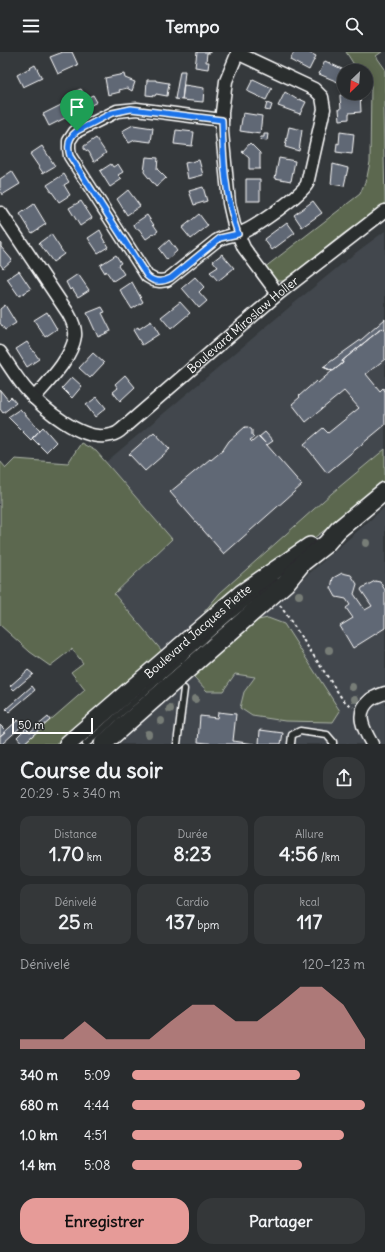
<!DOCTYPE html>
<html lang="fr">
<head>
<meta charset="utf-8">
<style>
  body { margin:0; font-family:Delius,sans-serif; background:#343739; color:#f1f3f6; height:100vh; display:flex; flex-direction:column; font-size:15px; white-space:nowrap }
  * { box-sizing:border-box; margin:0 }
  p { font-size:13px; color:#a5a7aa }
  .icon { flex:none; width:22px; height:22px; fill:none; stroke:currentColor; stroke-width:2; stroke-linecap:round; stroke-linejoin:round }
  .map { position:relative; height:692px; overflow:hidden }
  .sheet { display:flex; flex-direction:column; background:#282b2d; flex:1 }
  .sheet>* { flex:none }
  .needle { width:26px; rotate:205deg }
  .controls { position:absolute; left:337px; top:12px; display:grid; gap:8px }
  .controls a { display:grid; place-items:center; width:36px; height:36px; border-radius:50%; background:#282b2d; box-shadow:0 2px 10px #0003,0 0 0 1px #444749; font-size:20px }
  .scale { position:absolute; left:12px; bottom:10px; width:81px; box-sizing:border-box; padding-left:4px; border:2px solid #fff; border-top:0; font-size:11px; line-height:14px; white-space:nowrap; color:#fff; -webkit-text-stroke:3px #2a2d2e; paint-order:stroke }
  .pin { position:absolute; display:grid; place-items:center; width:34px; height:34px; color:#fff; margin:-41px -17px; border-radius:50% 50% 50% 0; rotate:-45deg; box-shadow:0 0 4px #0007 }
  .pin .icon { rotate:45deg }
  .round { display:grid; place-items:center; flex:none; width:42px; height:42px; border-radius:16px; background:#343739 }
  .summary { display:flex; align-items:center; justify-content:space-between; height:68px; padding:0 20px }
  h1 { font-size:22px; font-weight:700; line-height:30px }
  .figures { display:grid; grid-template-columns:repeat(3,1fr); gap:6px; height:68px; padding:4px 20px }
  .figures div { display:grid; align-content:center; border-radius:10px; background:#343739; text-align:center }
  .figures b { font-size:20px; font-weight:700 }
  .figures small { font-size:11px; font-weight:400 }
  .figures p { font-size:11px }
  .chart { height:112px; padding:8px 20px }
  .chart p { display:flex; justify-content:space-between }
  .chart svg { width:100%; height:72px; margin-top:4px; fill:#e69b98; opacity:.7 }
  .primary-button { display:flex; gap:8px; margin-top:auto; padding:8px 20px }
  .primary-button a { flex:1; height:46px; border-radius:16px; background:#e69b98; color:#111; font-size:16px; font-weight:700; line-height:46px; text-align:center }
  .primary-button a+a { background:#343739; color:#f1f3f6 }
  ul { padding:0 20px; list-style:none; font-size:13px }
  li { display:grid; grid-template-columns:64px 48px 1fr; align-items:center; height:30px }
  li i { height:10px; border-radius:5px; background:#e69b98 }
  header { display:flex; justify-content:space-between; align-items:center; height:52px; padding:0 20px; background:#282b2d; font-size:18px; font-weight:700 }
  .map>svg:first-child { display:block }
  .built { fill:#42474d }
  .green { fill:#5b6850; stroke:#adb4a8 }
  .building { fill:#616775; stroke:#fff }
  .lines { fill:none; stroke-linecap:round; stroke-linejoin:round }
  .lane-casing { stroke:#fff; stroke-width:9 }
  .street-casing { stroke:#fff; stroke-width:15 }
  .secondary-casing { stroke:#fff; stroke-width:20 }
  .path { stroke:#fff; stroke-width:2; stroke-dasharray:3 3; stroke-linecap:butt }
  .lane { stroke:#2a2d2e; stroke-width:6 }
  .street { stroke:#2a2d2e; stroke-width:12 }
  .secondary { stroke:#2a2d2e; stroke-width:17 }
  .tree { fill:#777d77 }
  .route-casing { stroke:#fff; stroke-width:8 }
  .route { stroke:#1a73e8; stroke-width:5 }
  .labels { text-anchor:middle; stroke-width:4; stroke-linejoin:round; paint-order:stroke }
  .street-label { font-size:12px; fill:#fff; stroke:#2a2d2e }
</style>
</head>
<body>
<header><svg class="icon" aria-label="menu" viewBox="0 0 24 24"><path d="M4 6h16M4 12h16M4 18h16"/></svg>Tempo<svg class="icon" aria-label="search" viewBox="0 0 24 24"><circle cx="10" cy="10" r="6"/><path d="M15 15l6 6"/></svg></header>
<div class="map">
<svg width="385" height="692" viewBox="0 0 385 692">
  <rect width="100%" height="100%" fill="#35393c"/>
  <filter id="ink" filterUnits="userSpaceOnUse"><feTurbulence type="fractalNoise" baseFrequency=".025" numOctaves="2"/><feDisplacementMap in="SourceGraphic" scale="8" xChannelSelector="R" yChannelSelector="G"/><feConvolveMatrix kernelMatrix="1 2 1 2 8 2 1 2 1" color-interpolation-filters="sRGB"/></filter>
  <g filter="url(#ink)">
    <!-- built -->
    <path class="built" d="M385,179V397L332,441L220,541L204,560L162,599L114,542L172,487L106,410L292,253L354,202Z
      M385,455V692H122L121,691L125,688L123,685L273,555L288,540Z"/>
    <!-- green -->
    <path class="green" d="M346,0H382L376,4L385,17V56H383L385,152L343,182L284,229H277L264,216L360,142L367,125L370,110L371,33L366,27V19H358Z
      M81,391L96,399L172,487L114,542L162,599L56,692H23L85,638L71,620L83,611L72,597L50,614L30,600L0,573V409L6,416L15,407L68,411Z
      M385,397V430L361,451L310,489L261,517L226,542L204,560L220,541L332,441Z
      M268,566L284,572L340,659L333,670L285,669L252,664L240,656L244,640L255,625L235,622L223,639H207L193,624L258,568Z"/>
    <!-- building -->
    <path class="building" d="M63,0H72L78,13L58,22L50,5Z
      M197,0H210V1H207L206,10H209L208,17L195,15Z
      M294,0H308L316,4L309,18L290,8Z
      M325,9L344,18L338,30L319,22Z
      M35,13L42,26L23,35L17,23Z
      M180,19H185L182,48L175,47Z
      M124,22L125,26L135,30L132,39L127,36L119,38L120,40L108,43L105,26Z
      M253,27L272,36L266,48L247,39Z
      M147,28H156V29L169,31L167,44L156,42L155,44L146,43Z
      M184,33L204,36L203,50L182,48Z
      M81,37L84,42L79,45L76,39Z
      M76,39L79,45L84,42L86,46L93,43L97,50L78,60L70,43Z
      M285,40L298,48L299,47L306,50L300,62L278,54Z
      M344,41H360L361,60L349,61V67L340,68L339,57H341L340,45V43H344Z
      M267,51L272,53L270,59L265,58Z
      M61,53L67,65L49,74L43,62Z
      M243,61L262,64L260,82L240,79Z
      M133,73L153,76L151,90L135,88L129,91L122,79Z
      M289,75L302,78L299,99L285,95Z
      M176,78L194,80L192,94L174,92Z
      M340,80L354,82L352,102L336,100L337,91L339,92Z
      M264,82H268L267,89L260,88L261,85H264Z
      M96,86L106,101L94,110L89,100L84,97V94Z
      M250,91L260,101V117H249V106L242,100Z
      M42,94L55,114L43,121L30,102Z
      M146,105L158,106L157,117L166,126L156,135L144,120Z
      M279,106L295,109L291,129L275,126Z
      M199,108L203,123L188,127L185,111Z
      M111,112L113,115L118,112L123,120L118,123L122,127L110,135L100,119Z
      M333,112L348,116L344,134L331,132Z
      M12,119L20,132L2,143L0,139V127Z
      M64,122L69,130L64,133L70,143L59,150L47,133Z
      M246,127H260V149H246Z
      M203,135L207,149L194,153L189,139Z
      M128,138L140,154L127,163L117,147Z
      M81,149L92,166L80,174L69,156Z
      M313,149L322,161L302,175L294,163Z
      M34,152L46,172L32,181L20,162Z
      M199,162L208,174L191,187L182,176Z
      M147,163L158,179L146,187L139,177H136L134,174L135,171Z
      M287,170L295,181L272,198L264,187Z
      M100,178L103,184L102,185L108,195L98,201L88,186Z
      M51,182L64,202L53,210L39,191Z
      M169,188L177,199L167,208L159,197Z
      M0,190L1,191V195L12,208L3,216L0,212Z
      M222,202L234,216L218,229L210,220L218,215L213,209Z
      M116,203L121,211L118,213L124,222L113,229L106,219L105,221L100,213Z
      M19,219L31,237L19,244L7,227Z
      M78,222L89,238L78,245L72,236L70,238L66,230Z
      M195,225L204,235L199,240L207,249L199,256L182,236Z
      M132,230L143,250L132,257L120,238Z
      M180,250L190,261L171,277L161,265Z
      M5,253L16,271L5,278L0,271V257Z
      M102,255L105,260L102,261L111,279L98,285L87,261Z
      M47,260L57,277L45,285L34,268Z
      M385,267V277L383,278L382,276L342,309L343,311L333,319L323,315L362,287Z
      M151,269L159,282L142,293L133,278L138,275L139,277Z
      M382,276L383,278L385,277V307L366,322L380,339L383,336L385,339V373L327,421L304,392L323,376L328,381L359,356L344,339L306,370L292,352L300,345L299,344L316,329L318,331L332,319L323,315L333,319L343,311L342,309Z
      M27,290L39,307L27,315L16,297Z
      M93,301L104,311L90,326L79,316Z
      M125,323L135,335L120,349L113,340L118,336L115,332Z
      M72,325L82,334L72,346L62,336Z
      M0,338L8,348L11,345L16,351L3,361L0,357Z
      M97,345L106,356L95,365L86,353Z
      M20,357L40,378L31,388L8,365Z
      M43,375L56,390L46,400L32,386Z
      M245,375H248L252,378V383L254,385L250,388L252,390L259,384L302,433L224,502L170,440L210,407L211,408L223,398L229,389Z
      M154,380L170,397L145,419L129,402Z
      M265,380L273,389L267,393L259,385Z
      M342,521L351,523L357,532L354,542L365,558L372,554L361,538L362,536L375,529L380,530L385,538V576L353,596L340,574L353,566L346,556L350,553L346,547L336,545L331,536L333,526Z
      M28,618L33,622L14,638L10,634Z
      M32,634L35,638L9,660L6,657Z
      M218,660L236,662L233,689L255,692H215L198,690L200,664L217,666Z
      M48,665L50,668L23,692L17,685L26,676L30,680Z
      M18,668L23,673L2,692H0V684Z
      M0,673L6,679L0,684Z
      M260,678L283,681L281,692H259Z"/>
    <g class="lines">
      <!-- lane casing -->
      <g class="lane-casing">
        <path id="lane" d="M86,692L227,567L275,528
          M177,692L184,637
          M291,692L292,683L300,679L327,683L333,690V692"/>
      </g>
      <!-- street casing -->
      <g class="street-casing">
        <g id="street">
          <path d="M238,0L226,29L222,60V80L229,151L234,173L244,196L278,242"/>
          <path d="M222,68L137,57L117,59L75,80L69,89V96L70,104L147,224L154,228L160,229L167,228L216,189C225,183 236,184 245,179C258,173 301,143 307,132L324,57L322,45L314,37L237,1"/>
          <path d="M1,161L68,261C72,268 76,276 75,284C72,306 48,330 34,346"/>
          <path id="s1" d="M0,300C8,312 16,325 25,336C42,356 83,391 111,383C116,382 119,380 122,377L278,242L385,159"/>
          <path d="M372,692C364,678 354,661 370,648C374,645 380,643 385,641"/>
        </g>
      </g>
      <!-- secondary casing -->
      <g class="secondary-casing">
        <g id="secondary">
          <path id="s2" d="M68,692L242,541L310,494"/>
          <path d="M103,692L286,531L303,510L326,492L338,478L385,439"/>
        </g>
      </g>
      <!-- path -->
      <path class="path" d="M280,553L343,648L353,655"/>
      <!-- lane -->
      <use href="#lane" class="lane"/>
      <!-- street -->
      <use href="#street" class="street"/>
      <!-- secondary -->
      <use href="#secondary" class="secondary"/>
    </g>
    <!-- trees -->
    <g class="tree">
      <circle cx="366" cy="491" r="4"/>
      <circle cx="299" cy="543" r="4"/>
      <circle cx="329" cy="598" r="4"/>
      <circle cx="352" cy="635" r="4"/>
      <circle cx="195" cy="647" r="4"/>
      <circle cx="355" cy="647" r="4"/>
      <circle cx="170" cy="657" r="4"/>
      <circle cx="161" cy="669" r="4"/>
      <circle cx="148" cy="682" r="4"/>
    </g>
  </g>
  <g class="lines" filter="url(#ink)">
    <!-- route casing -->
    <g class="route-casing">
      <path id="route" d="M131,57L222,68C223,106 225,146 238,182L220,186L171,226C163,230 154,231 147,224L70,104C67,94 69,85 77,79L112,61Z"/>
    </g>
    <!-- route -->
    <use href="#route" class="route"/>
  </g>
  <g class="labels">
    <!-- street labels -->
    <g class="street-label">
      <text dy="4" stroke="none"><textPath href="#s1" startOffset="318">Boulevard Miroslaw Holler</textPath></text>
      <text dy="4" stroke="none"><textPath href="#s2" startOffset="172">Boulevard Jacques Piette</textPath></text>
    </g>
  </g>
</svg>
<div class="controls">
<a><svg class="needle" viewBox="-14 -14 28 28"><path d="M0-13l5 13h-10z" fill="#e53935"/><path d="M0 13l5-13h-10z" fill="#a5a7aa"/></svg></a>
</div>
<div class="scale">50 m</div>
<div class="pin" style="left:77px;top:79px;background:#1e9e55"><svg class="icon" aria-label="arrive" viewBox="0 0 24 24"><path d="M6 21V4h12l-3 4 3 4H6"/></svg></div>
</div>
<section class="sheet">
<div class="summary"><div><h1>Course du soir</h1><p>20:29 · 5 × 340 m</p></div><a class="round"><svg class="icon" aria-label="share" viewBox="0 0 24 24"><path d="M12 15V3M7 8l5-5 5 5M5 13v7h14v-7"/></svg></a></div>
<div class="figures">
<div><p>Distance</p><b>1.70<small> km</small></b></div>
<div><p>Durée</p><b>8:23</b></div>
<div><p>Allure</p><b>4:56<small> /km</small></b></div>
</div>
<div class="figures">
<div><p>Dénivelé</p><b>25<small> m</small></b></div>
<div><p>Cardio</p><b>137<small> bpm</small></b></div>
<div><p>kcal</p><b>117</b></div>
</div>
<div class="chart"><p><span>Dénivelé</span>120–123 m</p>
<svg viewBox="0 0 160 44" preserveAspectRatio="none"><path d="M0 44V38L10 38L20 38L30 27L40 38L50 38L60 38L70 27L80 17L90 17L100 27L110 27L120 17L130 6L140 6L150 17L160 38V44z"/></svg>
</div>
<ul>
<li><b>340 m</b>5:09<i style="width:72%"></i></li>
<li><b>680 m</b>4:44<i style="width:100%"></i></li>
<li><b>1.0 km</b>4:51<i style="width:91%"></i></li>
<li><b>1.4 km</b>5:08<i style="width:73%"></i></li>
</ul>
<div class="primary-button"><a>Enregistrer</a><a>Partager</a></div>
</section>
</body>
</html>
